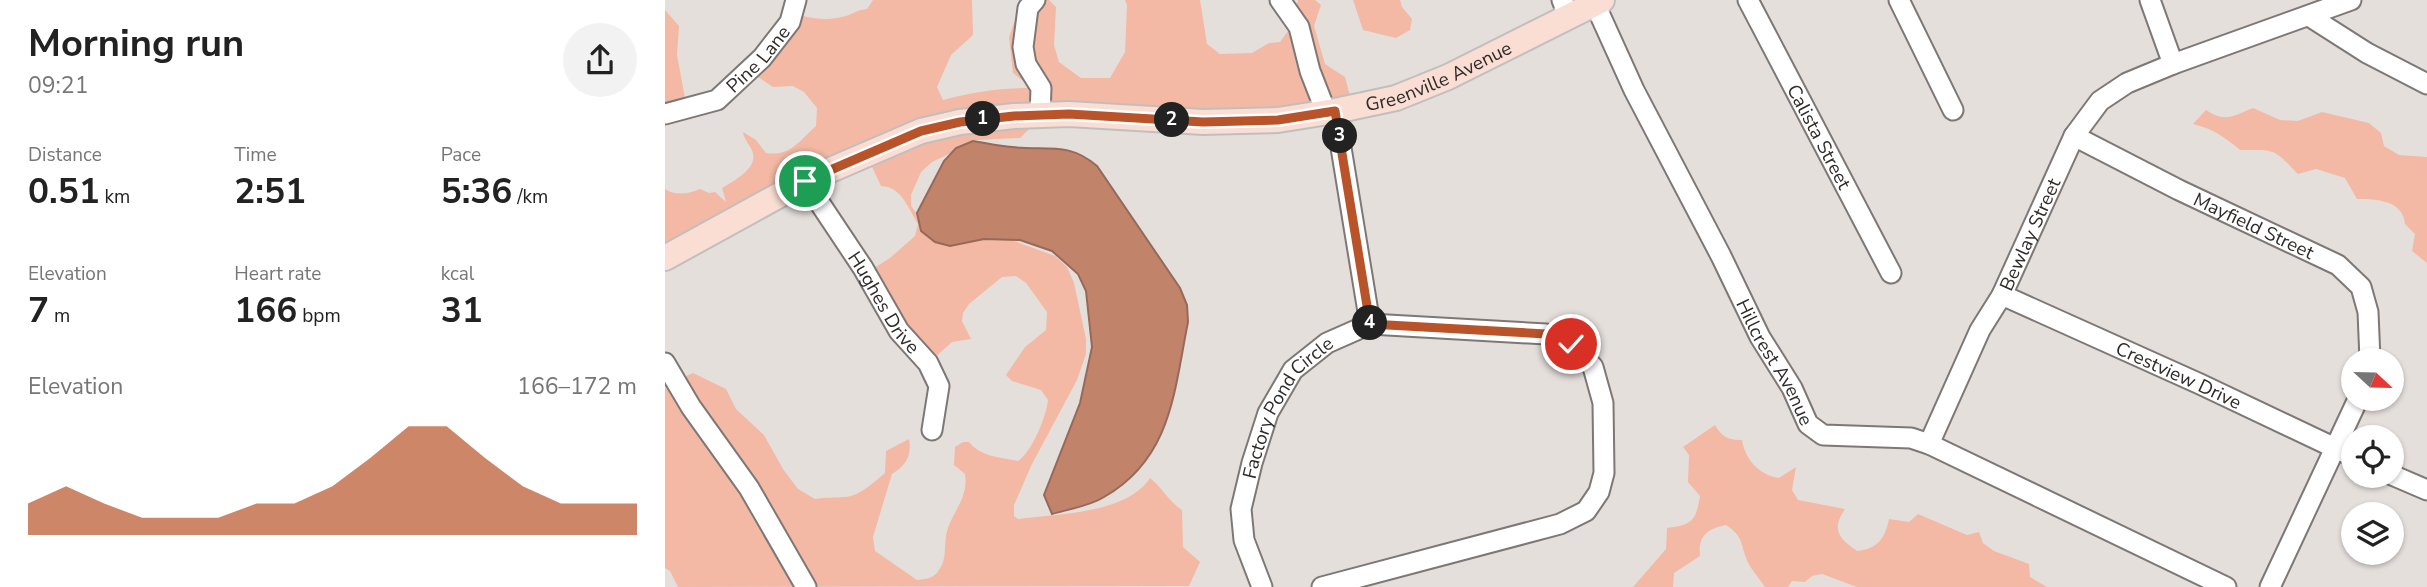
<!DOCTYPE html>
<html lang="en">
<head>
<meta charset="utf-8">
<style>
  body { margin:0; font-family:"Nunito Sans",sans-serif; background:#f2f2f2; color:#222; height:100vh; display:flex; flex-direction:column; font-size:26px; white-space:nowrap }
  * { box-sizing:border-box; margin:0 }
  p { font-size:23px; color:#767676 }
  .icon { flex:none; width:38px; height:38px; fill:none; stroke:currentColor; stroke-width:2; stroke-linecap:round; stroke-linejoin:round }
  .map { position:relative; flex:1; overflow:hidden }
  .side { display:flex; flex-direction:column; background:#fff; width:665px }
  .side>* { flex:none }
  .needle { width:46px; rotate:112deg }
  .fabs { position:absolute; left:1676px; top:348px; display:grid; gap:14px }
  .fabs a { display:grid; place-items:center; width:63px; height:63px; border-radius:50%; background:#fff; box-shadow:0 2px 5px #0004; font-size:35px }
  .pin { position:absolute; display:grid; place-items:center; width:60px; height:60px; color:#fff; margin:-30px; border:4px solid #fff; border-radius:50%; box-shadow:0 2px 7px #0007 }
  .km { position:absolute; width:35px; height:35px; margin:-18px; border-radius:50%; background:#222; color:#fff; font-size:19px; line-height:35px; text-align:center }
  .round { display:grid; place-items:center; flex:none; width:74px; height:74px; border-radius:37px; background:#f2f2f2 }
  .headline { display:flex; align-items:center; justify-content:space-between; height:119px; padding:0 28px }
  h1 { font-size:38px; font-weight:700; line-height:52px }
  .stats { display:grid; grid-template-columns:repeat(3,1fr); gap:10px; height:119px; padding:7px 28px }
  .stats div { display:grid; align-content:center }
  .stats b { font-size:35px; font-weight:700 }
  .stats small { font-size:19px; font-weight:400 }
  .stats p { font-size:19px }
  .chart { height:196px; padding:14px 28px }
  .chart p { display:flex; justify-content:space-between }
  .chart svg { width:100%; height:126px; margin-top:7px; fill:#b95329; opacity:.7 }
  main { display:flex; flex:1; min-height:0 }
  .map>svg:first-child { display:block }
  .green { fill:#f3b9a4 }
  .water { fill:#c2836b; stroke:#966958; stroke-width:2 }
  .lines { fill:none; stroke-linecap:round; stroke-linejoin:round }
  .minor-casing { stroke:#7d7775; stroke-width:23 }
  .major-casing { stroke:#c0bfbf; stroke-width:28 }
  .minor { stroke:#fff; stroke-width:19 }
  .major { stroke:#faddd3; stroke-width:24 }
  .route-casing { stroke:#fff; stroke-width:14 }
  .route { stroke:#b95329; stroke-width:9 }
  .labels { text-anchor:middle; stroke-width:6; stroke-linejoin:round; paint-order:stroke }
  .street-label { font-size:19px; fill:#2e2b2a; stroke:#e5dfdc }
</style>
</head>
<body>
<main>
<section class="side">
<div class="headline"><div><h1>Morning run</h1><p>09:21</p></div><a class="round"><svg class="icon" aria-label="share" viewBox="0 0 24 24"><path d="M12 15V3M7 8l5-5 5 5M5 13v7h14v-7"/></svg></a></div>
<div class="stats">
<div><p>Distance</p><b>0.51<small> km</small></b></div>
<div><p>Time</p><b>2:51</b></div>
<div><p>Pace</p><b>5:36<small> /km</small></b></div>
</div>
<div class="stats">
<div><p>Elevation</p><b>7<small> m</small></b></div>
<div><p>Heart rate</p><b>166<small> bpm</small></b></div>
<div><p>kcal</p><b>31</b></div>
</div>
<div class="chart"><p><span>Elevation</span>166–172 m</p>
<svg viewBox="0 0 160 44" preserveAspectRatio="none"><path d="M0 44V33L10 27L20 33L30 38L40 38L50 38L60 33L70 33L80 27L90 17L100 6L110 6L120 17L130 27L140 33L150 33L160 33V44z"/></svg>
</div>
</section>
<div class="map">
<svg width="1762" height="587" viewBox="0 0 1762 587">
  <rect width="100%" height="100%" fill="#e5dfdc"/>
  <!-- green -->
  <path class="green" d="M208,0H307L308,35L286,55L272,87L278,100C308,92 335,88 367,88L348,73L344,37L357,0H384L391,7L389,45L394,62L416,78H445L460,52L462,5L460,0H535L542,44L555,54L587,53L604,43L615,42L623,31L633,0H650L656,5L649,26L660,64L680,77L688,107L367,126L355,138L313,140L267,162L256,172L246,195V206L270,237L322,231L390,256L402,267L409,283L421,339V354L412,380L367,464L349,505V516L353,519C391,514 462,514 485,478C498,488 503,501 517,510L518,547L535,562L524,586L13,587L5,571L0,568V369L17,378L28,373L61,389L71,409L99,435L118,469L133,489L150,499C160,497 169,498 180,497C195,496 209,482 220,473L221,451L244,439C247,456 241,465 227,474L208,537L210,551L252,580C260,579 266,579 272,573C282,560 279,551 281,536C285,513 304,500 300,474L289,465L290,447L298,442H304C316,457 335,457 353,461C367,452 381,417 383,400L376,390L347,381L341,375L360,347L381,330L382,312L361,283L351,276L337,277L304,304L298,313L297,321L306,339L287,342L267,360L203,272L225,258L250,236L253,224C243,208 237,187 216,186L202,156L0,259V189C10,196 24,194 35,189L44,193L50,192L61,202L57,188C67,182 92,169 88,154C87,146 79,141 78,132L91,140L101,153C125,157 134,141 151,126L152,108L139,92L128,86L108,87L87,73L96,53L120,10C142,18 158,22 181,16C189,13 193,10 202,9Z
    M688,0H735L737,7L747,19L745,30L731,38L698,30Z
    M0,10L14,26L12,55L22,109L0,116Z
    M1588,108L1615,120L1633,121L1657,112L1704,123L1716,133L1719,146L1734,155L1762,157V263L1747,251L1750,234L1740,224C1738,200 1711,199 1692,199L1680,178L1651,169L1633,174C1608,148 1611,150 1575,150C1560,137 1548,129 1528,124L1541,110C1560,123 1568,116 1588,108Z
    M1050,425C1057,437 1063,440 1077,440C1080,459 1094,475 1114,478L1131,467L1127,490L1133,500L1180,509C1166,530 1174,538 1192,551C1213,549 1220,538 1224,519L1244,522L1253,514L1302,535L1314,532L1318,543L1329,551L1364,564L1365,577L1382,587H1192L1157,574L1147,576L1140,582L1127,581L1123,587H1100C1094,578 1084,567 1081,558C1075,540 1077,536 1061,525C1042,529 1033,536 1035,556L1009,573L1008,587H968L1001,549L1002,528C1027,525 1031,521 1035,496L1023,482L1024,455L1018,447Z"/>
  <!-- water -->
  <path class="water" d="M308,141C321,143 334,146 347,147C381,151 403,141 432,166L515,288L522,305L523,322C509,391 507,458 439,497C425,506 404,509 387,514L379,495L415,403L427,347L421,291L413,274L387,251L355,240L319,239L285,246L270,242L256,231L252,213L279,161L291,148Z"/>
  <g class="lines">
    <!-- minor casing -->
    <g class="minor-casing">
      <g id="minor">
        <path d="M370,0L363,8L358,47L361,64L376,88L375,115"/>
        <path d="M615,0L634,27L645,71L661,112"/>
        <path d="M897,0L904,18"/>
        <path id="s1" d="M1083,0L1226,273"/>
        <path d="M1234,0L1288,110"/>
        <path d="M1485,0L1508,64"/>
        <path id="s2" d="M930,4L969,90L1056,256L1095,337L1127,388L1143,424L1158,435L1246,438L1264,444L1561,587"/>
        <path d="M1644,16L1702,53L1762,84"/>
        <path d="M670,111L705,324"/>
        <path id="s3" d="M0,114L52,100L97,58L125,22L131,0"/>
        <path id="s4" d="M1409,136L1514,190L1673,265L1696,287L1703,312L1705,360"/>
        <path id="s5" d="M140,181L198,268L234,331L263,363L274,386L267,430"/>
        <path id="s6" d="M1337,295L1535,384L1689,457"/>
        <path d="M0,363L26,407L84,488L141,587"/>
        <path id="s7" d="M1264,444L1315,330L1337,295L1409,136L1435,101L1462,83L1508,64L1686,0"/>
        <path d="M1727,475L1762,490"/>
        <path id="s8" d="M597,587L579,540L576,509L587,463L603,413L628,370L662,343L705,324L881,334L906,343L928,367L938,403L939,473L934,492L921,511L895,524L657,587"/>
        <path d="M1605,587L1693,399"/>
      </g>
    </g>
    <!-- major casing -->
    <g class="major-casing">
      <g id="major">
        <path id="s9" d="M0,258L140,181L256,131L295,122L349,116L404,114L538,122L613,120L670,111L731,98L783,77L937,0"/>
      </g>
    </g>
    <!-- minor -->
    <use href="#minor" class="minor"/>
    <!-- major -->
    <use href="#major" class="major"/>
  </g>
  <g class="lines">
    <!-- route casing -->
    <g class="route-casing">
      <path id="route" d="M140,181L256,131L295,122L349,116L404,114L538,122L613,120L670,111L705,324L881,334L906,344"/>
    </g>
    <!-- route -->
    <use href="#route" class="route"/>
  </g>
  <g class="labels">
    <!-- street labels -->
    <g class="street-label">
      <text dy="7" stroke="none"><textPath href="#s3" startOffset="112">Pine Lane</textPath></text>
      <text dy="7" stroke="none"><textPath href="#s9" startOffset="812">Greenville Avenue</textPath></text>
      <text dy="7" stroke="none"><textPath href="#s1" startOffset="154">Calista Street</textPath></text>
      <text dy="7" stroke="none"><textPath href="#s4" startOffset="201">Mayfield Street</textPath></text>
      <text dy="7" stroke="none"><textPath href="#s7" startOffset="233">Bewlay Street</textPath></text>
      <text dy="7" stroke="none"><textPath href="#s5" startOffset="145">Hughes Drive</textPath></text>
      <text dy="7" stroke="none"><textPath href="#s2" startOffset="401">Hillcrest Avenue</textPath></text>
      <text dy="7" stroke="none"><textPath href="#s6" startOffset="194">Crestview Drive</textPath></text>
      <text dy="7" stroke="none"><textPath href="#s8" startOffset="196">Factory Pond Circle</textPath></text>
    </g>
  </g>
</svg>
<div class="fabs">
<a><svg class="needle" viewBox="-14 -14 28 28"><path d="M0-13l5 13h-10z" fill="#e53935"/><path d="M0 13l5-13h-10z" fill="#767676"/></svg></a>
<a><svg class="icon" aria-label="locate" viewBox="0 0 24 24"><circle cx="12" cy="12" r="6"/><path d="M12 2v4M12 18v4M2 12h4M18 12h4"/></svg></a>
<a><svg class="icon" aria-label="layers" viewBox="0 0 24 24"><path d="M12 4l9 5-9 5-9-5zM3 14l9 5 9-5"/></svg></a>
</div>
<div class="pin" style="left:140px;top:181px;background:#1e9e55"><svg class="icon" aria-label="arrive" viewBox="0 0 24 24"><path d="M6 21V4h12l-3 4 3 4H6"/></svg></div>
<div class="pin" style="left:906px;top:344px;background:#d93025"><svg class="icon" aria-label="check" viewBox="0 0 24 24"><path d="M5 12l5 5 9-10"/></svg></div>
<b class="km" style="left:318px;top:119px">1</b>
<b class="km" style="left:507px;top:120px">2</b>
<b class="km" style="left:675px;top:136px">3</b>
<b class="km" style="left:705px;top:323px">4</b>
</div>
</main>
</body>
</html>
